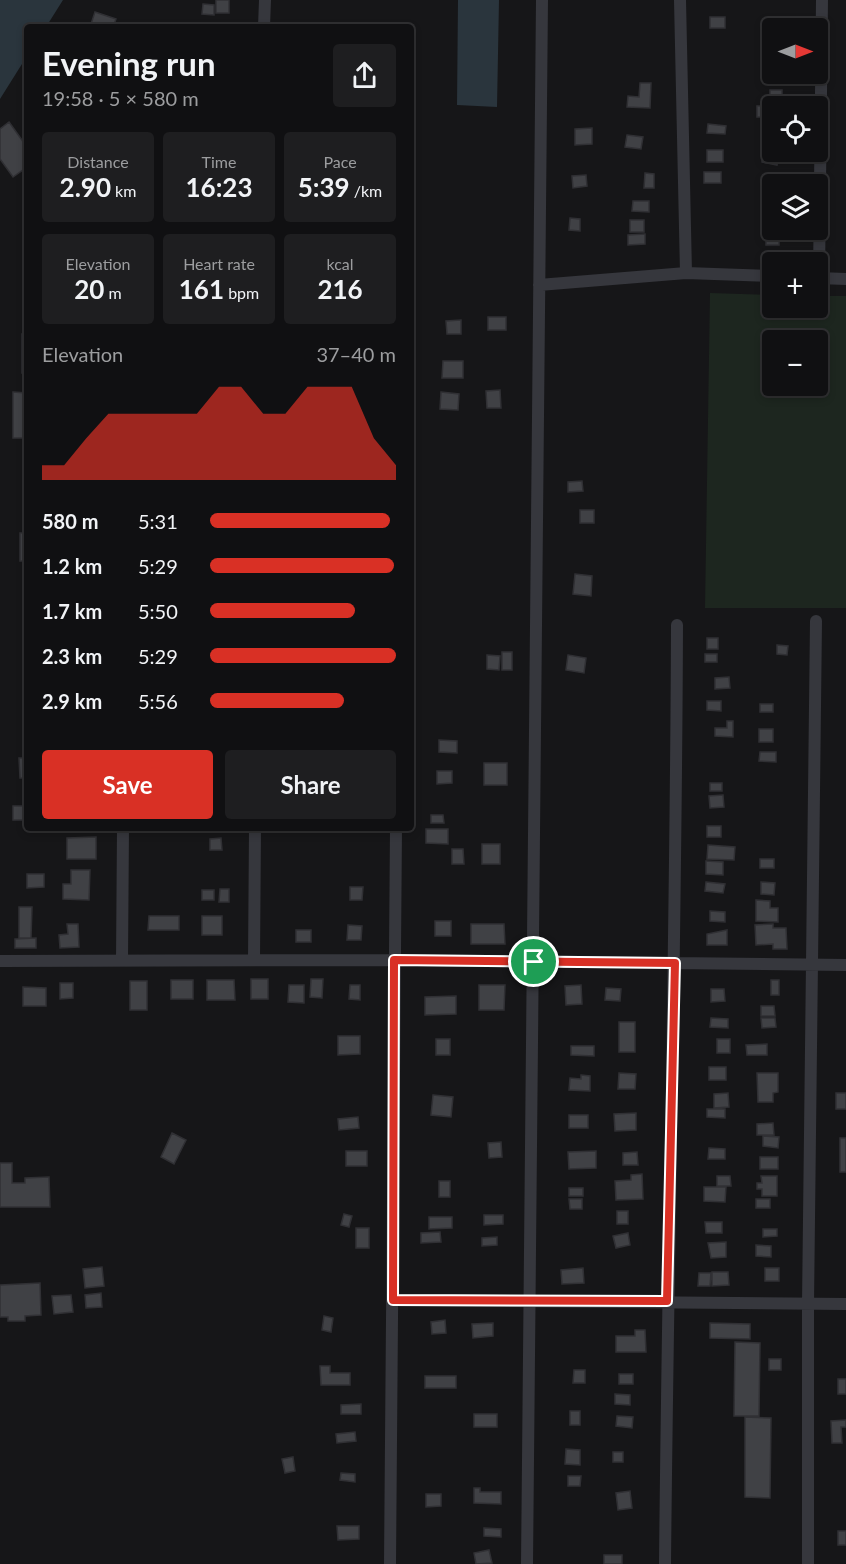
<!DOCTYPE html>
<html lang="en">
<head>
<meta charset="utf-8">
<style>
  body { margin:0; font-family:Lato,sans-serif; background:#1e1e20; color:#f1f3f6; height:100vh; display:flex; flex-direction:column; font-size:22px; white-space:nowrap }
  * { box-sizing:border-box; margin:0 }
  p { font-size:20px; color:#9c9d9f }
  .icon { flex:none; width:33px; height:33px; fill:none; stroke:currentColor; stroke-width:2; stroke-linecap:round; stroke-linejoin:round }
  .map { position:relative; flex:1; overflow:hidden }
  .details { position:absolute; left:24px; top:24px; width:390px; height:807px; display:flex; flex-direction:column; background:#101012; border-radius:6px; box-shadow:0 3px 9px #0003,0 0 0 2px #303032 }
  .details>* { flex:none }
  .needle { width:39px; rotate:90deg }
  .buttons { position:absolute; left:762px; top:18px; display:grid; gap:12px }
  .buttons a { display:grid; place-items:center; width:66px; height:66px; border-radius:6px; background:#101012; box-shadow:0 3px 9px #0003,0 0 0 2px #303032; font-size:30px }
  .pin { position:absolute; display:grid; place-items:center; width:51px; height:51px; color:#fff; margin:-26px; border:3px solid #fff; border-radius:50%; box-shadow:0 2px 6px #0007 }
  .round { display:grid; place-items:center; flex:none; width:63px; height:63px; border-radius:6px; background:#1e1e20 }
  .head { display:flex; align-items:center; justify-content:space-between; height:102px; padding:0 18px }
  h1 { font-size:33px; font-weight:700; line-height:45px }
  .figures { display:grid; grid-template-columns:repeat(3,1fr); gap:9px; height:102px; padding:6px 18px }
  .figures div { display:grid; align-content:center; border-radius:6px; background:#1e1e20; text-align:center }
  .figures b { font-size:26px; font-weight:700 }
  .figures small { font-size:16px; font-weight:400 }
  .figures p { font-size:16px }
  .chart { height:168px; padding:12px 18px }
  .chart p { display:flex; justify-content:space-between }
  .chart svg { width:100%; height:108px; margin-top:6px; fill:#d93025; opacity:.7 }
  .cta { display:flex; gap:12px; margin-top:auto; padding:12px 18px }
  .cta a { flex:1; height:69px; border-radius:6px; background:#d93025; color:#fff; font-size:24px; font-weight:700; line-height:69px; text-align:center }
  .cta a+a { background:#1e1e20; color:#f1f3f6 }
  ul { padding:0 18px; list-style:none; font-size:20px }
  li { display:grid; grid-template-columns:96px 72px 1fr; align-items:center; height:45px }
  li i { height:15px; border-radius:8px; background:#d93025 }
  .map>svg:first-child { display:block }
  .green { fill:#1d261f; fill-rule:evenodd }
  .water { fill:#2a353d }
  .building { fill:#404145; stroke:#303034; stroke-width:1.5 }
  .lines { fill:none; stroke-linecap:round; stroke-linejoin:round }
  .street { stroke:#36373d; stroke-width:12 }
  .route-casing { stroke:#fff; stroke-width:12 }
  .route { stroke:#d93025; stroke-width:8 }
</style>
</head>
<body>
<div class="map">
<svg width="846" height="1564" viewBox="0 0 846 1564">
  <rect width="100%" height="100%" fill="#161618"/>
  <!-- green -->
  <path class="green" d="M710,293L772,295V308H818V296H846V608H705ZM772,340H818V386H772Z"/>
  <!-- water -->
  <path class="water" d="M0,0H63L46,27H27V56L0,99Z
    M458,0H499L497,107L457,105Z"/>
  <!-- building -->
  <path class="building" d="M216,0H229V13H216Z
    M203,4L214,5V15L202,14Z
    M95,12L116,19L113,27H90Z
    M710,17H725V28H710Z
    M640,83H651L650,108L627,107L628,96L639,97Z
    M770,90H782V103H770Z
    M757,106H773L772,117H757Z
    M9,122L27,147V167L13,177L0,159V129Z
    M708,124L726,126L725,134L707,133Z
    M592,128V144L575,145V129Z
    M627,135L643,137L641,149L625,147Z
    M707,150H723V162H707Z
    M763,152L779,154L777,165L762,162Z
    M704,172H721V183H704Z
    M645,173L654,174V188H644Z
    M767,174L777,176L772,191L764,190Z
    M586,175L587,186L573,188L572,176Z
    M633,201H649V212L632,211Z
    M570,218L580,219V231L569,230Z
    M630,220H644V232H630Z
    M773,231H782V241H779V245H766V236L773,235Z
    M645,234V244L628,245V235Z
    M488,317H506V330H488Z
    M461,320V334H447L446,321Z
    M22,334H27V373H22Z
    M443,361H463V378H442Z
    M500,390L501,408H487L486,391Z
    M13,392L27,393V438H13Z
    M441,392L459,394L458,410L440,409Z
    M582,481L583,491L568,492V482Z
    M580,510H594V523H580Z
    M20,533H27V561H20Z
    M575,574L592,576L591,596L573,594Z
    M707,638H718V649H707Z
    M777,645L788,646L787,655L777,654Z
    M502,652H512V670H502Z
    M705,654H717V662H705Z
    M487,655L500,656L499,670L487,669Z
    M568,655L586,658L584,673L566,670Z
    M729,677L730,688L715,689V678Z
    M707,701H721V711L707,710Z
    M760,704H773V712H760Z
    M727,721H733V737L715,736V728H727Z
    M759,729H773V742H759Z
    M439,740L457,741V753L439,752Z
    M760,752H776V762L759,761Z
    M19,758H27V778H20Z
    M484,763H507V785H484Z
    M437,771H452V783L437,784Z
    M710,783H722V791H710Z
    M723,795L724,807L710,808L709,796Z
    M13,806H27V820H13Z
    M431,815H443L444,823H431Z
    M707,826H721V837H707Z
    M426,829H448V844L426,843Z
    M96,837V859H67V838Z
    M221,838L222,850H210V839Z
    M482,844H500V864H482Z
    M708,845L735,847L734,860L707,859Z
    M452,849H463L464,864H452Z
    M760,859H774V868H760Z
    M706,861L723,862V875L706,874Z
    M71,870H90L89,900L63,899V884H71Z
    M27,874H44V887L27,888Z
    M706,882L725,884L723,893L705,891Z
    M761,882L775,883L774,895L761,894Z
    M350,887H363L362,900H350Z
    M220,889H229V902H219Z
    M202,890H214V900H202Z
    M756,900L770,901V908H778V922L756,921Z
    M19,907H32L31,938H19Z
    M710,911L725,912V922L710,921Z
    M149,916H179V930H148Z
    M202,916H222V935H202Z
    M435,921H451V936H435Z
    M67,924H78L79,947L60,948L59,935L68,934Z
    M471,924H504L505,944H471Z
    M773,924V928H786L787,949H773V944L756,945L755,925Z
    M348,925L362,926L361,940H347Z
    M296,930H311V942H296Z
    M727,930V945H707V934Z
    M36,938V948H15V939Z
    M251,979H268V999H251Z
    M311,979H323L322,998L310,997Z
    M171,980H193V999H171Z
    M207,980H234L235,1000H207Z
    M771,980H779V995H771Z
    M130,981H147V1010H130Z
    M60,983H73V998L60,999Z
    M289,985H304V1003L288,1002Z
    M350,985H360V1000L349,999Z
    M479,985H505L504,1010H479Z
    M581,985L582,1004L566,1005L565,986Z
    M23,987L46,988V1006H23Z
    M606,988L621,989L620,1001L605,1000Z
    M711,989H724L725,1001L711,1002Z
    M456,996V1014L425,1015V997Z
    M761,1006H774L775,1016H761Z
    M711,1018L728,1019V1028L710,1027Z
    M761,1018H775L776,1027L762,1028Z
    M619,1022H635V1052H619Z
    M338,1036H360V1054L338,1055Z
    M436,1039H450V1055H436Z
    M717,1039H730V1053H717Z
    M767,1044V1055H747L746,1045Z
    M571,1046H594V1056L571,1055Z
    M709,1067H726V1080H709Z
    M619,1073L636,1074L635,1089H618Z
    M757,1073H778V1092L773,1093V1102H758Z
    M581,1075L590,1076V1091L569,1090L570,1078L581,1079Z
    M728,1093L729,1107L714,1108V1094Z
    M836,1093H846V1109H836Z
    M433,1095L453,1097L451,1117L431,1115Z
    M707,1109H725V1118L707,1117Z
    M636,1113V1130L615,1131L614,1114Z
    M569,1115H588V1128H569Z
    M358,1117L359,1128L339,1130L338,1119Z
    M773,1123L774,1135H757V1124Z
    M172,1133L186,1140L174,1164L161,1157Z
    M763,1136L779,1137L778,1148L763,1146Z
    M840,1138H846V1172H840Z
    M501,1142L502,1157L489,1158L488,1143Z
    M709,1148L725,1149V1159H708Z
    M346,1151H367V1166H346Z
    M596,1151V1168L569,1169L568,1152Z
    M637,1152L638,1165H623V1153Z
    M760,1157H778V1169H760Z
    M0,1163H12V1183H25V1178L49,1177L50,1207H0Z
    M642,1174L643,1199L616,1200L615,1181L631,1180V1175Z
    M717,1176H730L731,1186H717Z
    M761,1176H777V1196H762V1189H757V1183H762Z
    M439,1181H450V1197H439Z
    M704,1187H726L725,1202L704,1201Z
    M569,1188H583V1196H569Z
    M569,1199H582V1209H570Z
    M756,1199H770V1208H756Z
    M617,1211H628V1224H617Z
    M344,1214L352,1216L349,1227L341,1225Z
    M484,1215H503V1224L484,1225Z
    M429,1217H452V1228L429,1229Z
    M705,1222H722V1233H706Z
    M356,1228H369V1248H356Z
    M763,1229H777V1236L763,1237Z
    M440,1232L441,1242L421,1243V1233Z
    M628,1233L630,1245L616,1248L613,1236Z
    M497,1237V1245L482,1246V1238Z
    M726,1242V1257L711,1258L708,1243Z
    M756,1245L771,1246V1257L756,1256Z
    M102,1267L104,1286L85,1288L83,1269Z
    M583,1268L584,1283L562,1284L561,1270Z
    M765,1268H779V1281H765Z
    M712,1272H728L729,1285L712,1286Z
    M699,1273H711L710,1286H698Z
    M40,1283L41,1315L25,1316V1321H8V1317H0V1285Z
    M101,1293L102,1307L86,1308L85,1295Z
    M71,1295L73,1312L54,1314L52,1296Z
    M324,1316L333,1318L331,1332L322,1330Z
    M445,1320L446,1333L432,1334L431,1322Z
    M493,1323V1336L473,1338L472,1324Z
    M710,1323L750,1324V1339L710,1338Z
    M635,1330H645L646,1352H616V1336H635Z
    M735,1342L760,1343L759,1416H734Z
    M769,1359H781V1370H769Z
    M320,1366H330V1373H350V1385H321Z
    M574,1370H585V1383H573Z
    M619,1374H633V1384H619Z
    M425,1376H456V1388H425Z
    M838,1379H846V1394H838Z
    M615,1394L630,1395V1405L615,1404Z
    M361,1404V1414H341V1405Z
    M570,1411H580V1425H570Z
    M474,1414H497V1427H474Z
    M617,1416L633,1417L632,1428L616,1426Z
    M745,1417L771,1418L770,1498L745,1497Z
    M846,1420V1427H841L842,1443H832L831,1421Z
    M355,1432L356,1441L337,1443L336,1434Z
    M566,1449L580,1450V1465L565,1464Z
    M613,1452H623V1462H613Z
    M293,1457L295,1471L285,1473L282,1459Z
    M341,1473L355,1474V1482L340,1480Z
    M568,1476H581L580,1486H568Z
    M474,1488H480V1492H501V1504L474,1503Z
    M630,1491L632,1508L618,1510L616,1493Z
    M426,1494H441V1506L426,1507Z
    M337,1526H359V1539L338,1540Z
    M484,1528L501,1529V1537L484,1536Z
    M838,1531H846V1545H838Z
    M489,1550L492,1563L476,1564L474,1553Z
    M604,1555H622V1564H604Z"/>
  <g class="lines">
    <!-- street -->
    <path class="street" d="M680,0L686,273
      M264,27L265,0
      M818,278L846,279
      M819,278L822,0
      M539,285L686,273L772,276
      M122,960L123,828
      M254,960L255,828
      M0,961L394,960L846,965
      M393,1300L846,1304
      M390,1564L396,828
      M527,1564L542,0
      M665,1564C668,1251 676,938 677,625
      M808,1564V1304L816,621"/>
  </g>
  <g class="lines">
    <!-- route casing -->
    <g class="route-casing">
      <path id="route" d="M394,960L675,963L667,1301L393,1300Z"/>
    </g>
    <!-- route -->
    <use href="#route" class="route"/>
  </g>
</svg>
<div class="buttons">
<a><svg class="needle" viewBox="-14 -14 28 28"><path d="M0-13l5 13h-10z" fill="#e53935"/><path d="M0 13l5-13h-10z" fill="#9c9d9f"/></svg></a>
<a><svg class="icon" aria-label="locate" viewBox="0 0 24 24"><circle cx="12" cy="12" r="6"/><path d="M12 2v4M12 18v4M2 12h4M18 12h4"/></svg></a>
<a><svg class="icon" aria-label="layers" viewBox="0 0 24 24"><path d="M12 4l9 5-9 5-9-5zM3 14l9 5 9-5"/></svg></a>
<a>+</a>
<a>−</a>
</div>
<div class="pin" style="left:534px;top:962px;background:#1e9e55"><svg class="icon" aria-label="arrive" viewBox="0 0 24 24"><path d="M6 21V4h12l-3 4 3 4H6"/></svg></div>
<section class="details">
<div class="head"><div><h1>Evening run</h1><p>19:58 · 5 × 580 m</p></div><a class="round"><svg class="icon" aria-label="share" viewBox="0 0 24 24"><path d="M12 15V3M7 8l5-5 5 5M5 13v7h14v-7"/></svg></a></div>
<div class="figures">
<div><p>Distance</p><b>2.90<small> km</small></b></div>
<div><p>Time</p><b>16:23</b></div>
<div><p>Pace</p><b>5:39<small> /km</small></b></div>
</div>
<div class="figures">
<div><p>Elevation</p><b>20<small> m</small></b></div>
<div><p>Heart rate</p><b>161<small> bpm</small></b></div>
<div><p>kcal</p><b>216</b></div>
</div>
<div class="chart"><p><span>Elevation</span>37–40 m</p>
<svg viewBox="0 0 160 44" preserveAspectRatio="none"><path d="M0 44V38L10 38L20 27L30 17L40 17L50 17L60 17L70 17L80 6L90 6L100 17L110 17L120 6L130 6L140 6L150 27L160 38V44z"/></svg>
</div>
<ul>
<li><b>580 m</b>5:31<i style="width:97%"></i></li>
<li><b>1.2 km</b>5:29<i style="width:99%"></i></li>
<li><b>1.7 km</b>5:50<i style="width:78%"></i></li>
<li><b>2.3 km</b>5:29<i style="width:100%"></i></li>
<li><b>2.9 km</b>5:56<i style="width:72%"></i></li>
</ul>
<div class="cta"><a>Save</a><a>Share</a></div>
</section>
</div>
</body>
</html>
